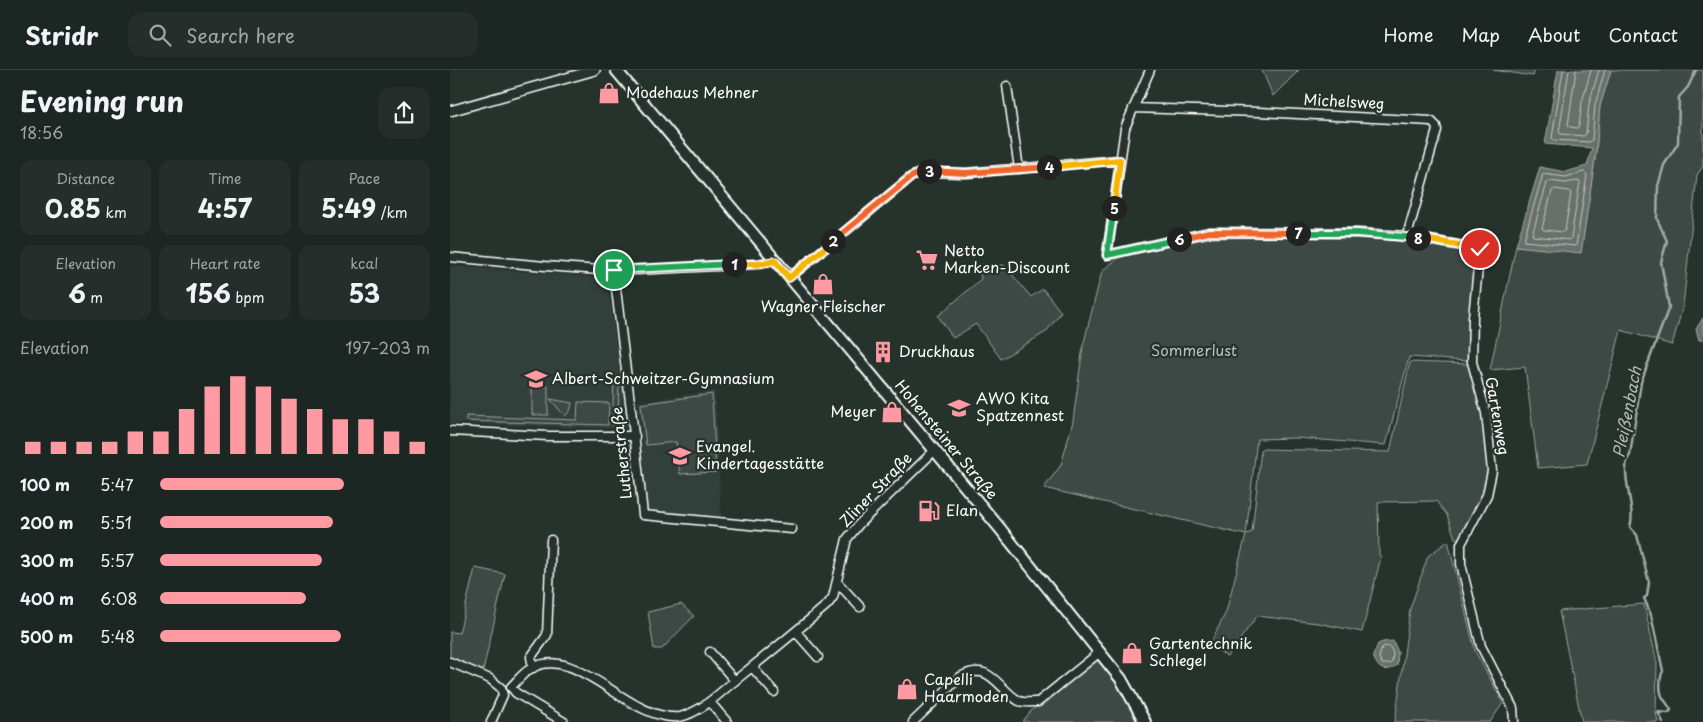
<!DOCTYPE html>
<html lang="en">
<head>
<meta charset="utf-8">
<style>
  body { margin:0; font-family:"Playpen Sans",sans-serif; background:#252e2a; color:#f1f3f6; height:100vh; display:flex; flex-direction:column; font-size:19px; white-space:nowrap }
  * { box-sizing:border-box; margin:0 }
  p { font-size:16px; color:#a0a5a5 }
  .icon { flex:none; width:28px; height:28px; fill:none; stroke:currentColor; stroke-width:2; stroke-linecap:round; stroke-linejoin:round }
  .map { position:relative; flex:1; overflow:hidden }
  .panel { display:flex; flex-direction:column; background:#1c2622; width:450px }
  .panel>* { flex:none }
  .pin { position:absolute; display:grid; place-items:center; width:42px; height:42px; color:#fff; margin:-21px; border:2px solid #fff; border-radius:50%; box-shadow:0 1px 5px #0007 }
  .km { position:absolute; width:25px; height:25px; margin:-12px; border-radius:50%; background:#222; color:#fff; font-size:14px; line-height:25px; text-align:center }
  .round { display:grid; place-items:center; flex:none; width:52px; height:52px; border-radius:15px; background:#252e2a }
  .summary { display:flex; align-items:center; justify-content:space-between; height:85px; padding:0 20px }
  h1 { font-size:28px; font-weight:700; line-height:38px }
  .figures { display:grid; grid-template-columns:repeat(3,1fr); gap:8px; height:85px; padding:5px 20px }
  .figures div { display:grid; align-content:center; border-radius:12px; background:#252e2a; text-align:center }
  .figures b { font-size:25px; font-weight:700 }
  .figures small { font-size:14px; font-weight:400 }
  .figures p { font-size:14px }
  .chart { height:140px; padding:10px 20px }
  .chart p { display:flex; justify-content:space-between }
  .chart svg { width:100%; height:90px; margin-top:5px; stroke:#ff9aa2; stroke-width:6 }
  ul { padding:0 20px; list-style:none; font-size:16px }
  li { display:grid; grid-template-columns:80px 60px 1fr; align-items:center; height:38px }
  li i { height:12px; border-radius:6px; background:#ff9aa2 }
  header { display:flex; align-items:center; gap:30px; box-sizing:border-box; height:70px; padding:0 25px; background:#1c2622; border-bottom:1px solid #3a4340 }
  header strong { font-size:24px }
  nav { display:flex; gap:28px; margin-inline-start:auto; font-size:18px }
  .search { width:350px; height:45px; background:#252e2a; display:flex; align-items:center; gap:12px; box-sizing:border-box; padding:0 18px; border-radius:15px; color:#a0a5a5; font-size:19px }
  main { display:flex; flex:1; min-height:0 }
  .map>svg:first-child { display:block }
  .built { fill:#333f3a }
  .green { fill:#3e4944; stroke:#9ea4a2 }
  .water { fill:#67706c; stroke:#a4a9a7 }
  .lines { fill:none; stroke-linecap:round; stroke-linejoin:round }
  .shore { stroke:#c2c6c4; stroke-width:1 }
  .stream { stroke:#a4a9a7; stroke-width:2.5 }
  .minor-casing { stroke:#fff; stroke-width:11 }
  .tertiary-casing { stroke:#fff; stroke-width:12 }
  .secondary-casing { stroke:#fff; stroke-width:14 }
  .minor { stroke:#26332d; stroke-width:8 }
  .tertiary { stroke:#26332d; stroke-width:9 }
  .secondary { stroke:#26332d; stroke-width:10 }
  .split-1-casing { stroke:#fff; stroke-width:10 }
  .split-2-casing { stroke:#fff; stroke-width:10 }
  .split-3-casing { stroke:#fff; stroke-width:10 }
  .split-4-casing { stroke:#fff; stroke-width:10 }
  .split-5-casing { stroke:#fff; stroke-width:10 }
  .split-6-casing { stroke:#fff; stroke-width:10 }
  .split-7-casing { stroke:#fff; stroke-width:10 }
  .split-8-casing { stroke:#fff; stroke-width:10 }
  .split-9-casing { stroke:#fff; stroke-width:10 }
  .split-1 { stroke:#22a559; stroke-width:6 }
  .split-2 { stroke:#f5b400; stroke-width:6 }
  .split-3 { stroke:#f0652b; stroke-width:6 }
  .split-4 { stroke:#f0652b; stroke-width:6 }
  .split-5 { stroke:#f5b400; stroke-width:6 }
  .split-6 { stroke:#22a559; stroke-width:6 }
  .split-7 { stroke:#f0652b; stroke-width:6 }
  .split-8 { stroke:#22a559; stroke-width:6 }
  .split-9 { stroke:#f5b400; stroke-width:6 }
  .labels { text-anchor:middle; stroke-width:4.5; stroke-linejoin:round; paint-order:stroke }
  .poi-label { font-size:15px; fill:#fff; stroke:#26332d; text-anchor:start }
  .street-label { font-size:15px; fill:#fff; stroke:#26332d }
  .park-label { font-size:15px; fill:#bbbfbe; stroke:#26332d }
  .water-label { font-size:16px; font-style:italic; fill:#b3b8b6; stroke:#26332d }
</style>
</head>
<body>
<header>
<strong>Stridr</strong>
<div class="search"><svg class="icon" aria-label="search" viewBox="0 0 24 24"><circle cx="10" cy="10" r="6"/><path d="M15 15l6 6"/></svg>Search here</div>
<nav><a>Home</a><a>Map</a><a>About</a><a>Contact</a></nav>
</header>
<main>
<section class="panel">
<div class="summary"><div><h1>Evening run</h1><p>18:56</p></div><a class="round"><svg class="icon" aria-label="share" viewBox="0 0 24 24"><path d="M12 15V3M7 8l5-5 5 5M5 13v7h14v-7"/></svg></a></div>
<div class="figures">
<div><p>Distance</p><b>0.85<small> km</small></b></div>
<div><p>Time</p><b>4:57</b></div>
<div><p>Pace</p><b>5:49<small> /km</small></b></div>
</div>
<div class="figures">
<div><p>Elevation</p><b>6<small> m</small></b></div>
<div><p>Heart rate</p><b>156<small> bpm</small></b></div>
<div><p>kcal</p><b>53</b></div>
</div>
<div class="chart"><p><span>Elevation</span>197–203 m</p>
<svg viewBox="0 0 160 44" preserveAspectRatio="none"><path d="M5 44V38M15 44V38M25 44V38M35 44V38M45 44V33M55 44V33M65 44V22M75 44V11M85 44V6M95 44V11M105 44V17M115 44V22M125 44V27M135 44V27M145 44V33M155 44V38"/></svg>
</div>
<ul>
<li><b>100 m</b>5:47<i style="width:68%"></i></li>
<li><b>200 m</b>5:51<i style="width:64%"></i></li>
<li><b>300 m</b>5:57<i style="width:60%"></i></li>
<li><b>400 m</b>6:08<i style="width:54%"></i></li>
<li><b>500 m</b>5:48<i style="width:67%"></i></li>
</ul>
</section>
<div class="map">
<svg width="1253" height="652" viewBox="0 0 1253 652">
  <rect width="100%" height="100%" fill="#26332d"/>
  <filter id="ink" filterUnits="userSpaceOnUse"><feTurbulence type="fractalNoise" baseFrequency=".02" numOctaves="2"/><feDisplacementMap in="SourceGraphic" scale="10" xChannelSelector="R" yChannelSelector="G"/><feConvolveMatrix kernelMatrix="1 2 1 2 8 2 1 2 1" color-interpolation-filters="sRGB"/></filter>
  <g filter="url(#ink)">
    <!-- built -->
    <path class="built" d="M0,196L157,208L178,353L174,359L0,353Z
      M265,321L271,447L198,441L188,332Z"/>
    <!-- green -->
    <path class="green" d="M812,0H849L823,26Z
      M1043,0H1085L1083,6Z
      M1161,0H1253V96L1247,105L1233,236L1222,275L1171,260L1137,394L1088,398L1075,297L1040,300L1066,176L1131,182L1146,82L1150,36Z
      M909,166L1020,180L1026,187L1017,291L959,287L936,375L847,368L807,369L796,464L802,462L811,379L940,382L960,292L1018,294C1029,329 1048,391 1034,426C1028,441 1018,456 1010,470L1005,468L997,445L986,431L928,432L929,485L931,487L912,562L868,553L807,546L777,587L760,574L776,542L796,465L594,418L611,395L623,351L633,276L652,201L673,184L760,168Z
      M528,195H554L581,227L593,219L611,242L596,262L551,289L526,254L503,268L488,246L531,209Z
      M164,311H169L168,356L162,355Z
      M82,316H98V345H82Z
      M262,324L266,402L230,404L226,372L196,375L191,334Z
      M100,329L122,333L120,341L115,346Z
      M128,332L159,333L158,355L16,351V346L127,350Z
      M998,471L1025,581L1053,633L1040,652H945L960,539L978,486Z
      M25,498L55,504L32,605L0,592V562L9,563Z
      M231,534L244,546L212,579H204L198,542Z
      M1194,534L1207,593L1206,642L1208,652H1132L1109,541Z
      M650,588L668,613L687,652H572L581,641Z"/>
    <!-- water -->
    <path class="water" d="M1108,0H1161L1150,36L1146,82L1131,183L1066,176L1090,97L1115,102L1137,96L1142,78L1095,74Z
      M1253,248V270H1249L1246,259Z
      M943,571L948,582L947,595C934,604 928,599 923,586L928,574L933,572Z"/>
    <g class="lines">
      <!-- shore -->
      <path class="shore" d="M1113,0L1102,68L1104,70L1139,72L1142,70L1145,35L1155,0
        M1119,0L1109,62L1111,64L1134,66L1136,64L1139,34L1149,0
        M1126,0L1118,55L1120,57L1127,58L1129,56L1132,32L1141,0
        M1134,102L1137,105L1126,176L1074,171V169L1093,104L1115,107Z
        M1100,111L1115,113L1127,111L1130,112L1121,168L1120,170L1084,166L1082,165L1097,113Z
        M1105,119L1119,121L1121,123L1115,160L1113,162L1094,160L1092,158L1102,121Z
        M935,576L940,577L943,583L942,592L940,594H932L929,587L932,578Z"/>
      <!-- stream -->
      <path class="stream" d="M1213,652L1208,642L1218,643L1221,640C1219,635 1214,631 1212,626C1209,620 1210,606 1213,601L1201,545L1194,528L1197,526L1199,512L1187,465L1180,457C1187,437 1168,401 1180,385L1191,312L1219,237L1211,192L1217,171L1207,149L1208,116L1214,95L1228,73L1229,27L1238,17L1246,0"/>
      <!-- minor casing -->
      <g class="minor-casing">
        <path id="minor" d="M700,0L675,58L657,185L759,162L907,163L957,166L1030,179L1023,247L1022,292L1036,343L1042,401L1037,425L1011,474V494L1031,576L1063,638L1064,652
          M557,16L569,99
          M683,38L809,42L981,51L986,56L987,60L957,166
          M0,187L95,196L164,201L308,194L325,191
          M164,201C173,282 185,363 193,445L342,459
          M339,208L461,107L472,102L516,103L670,90
          M0,361L98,366H185
          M387,512L410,537
          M346,562L368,587
          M260,582L285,611
          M0,592L40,609L51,618L53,625L41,652
          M302,597L324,622
          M83,598L81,587L97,565L101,470
          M260,632L277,652
          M114,652L66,623L61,617C67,611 73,603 80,599C126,571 178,652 230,647C253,641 269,623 287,609C317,585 348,560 378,534L383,527L397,469L409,454L485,380
          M463,652L510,607C540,590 547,618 569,631C574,633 583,632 588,632L650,582"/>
      </g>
      <!-- tertiary casing -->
      <g class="tertiary-casing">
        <path id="tertiary" d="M0,41L145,0"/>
      </g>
      <!-- secondary casing -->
      <g class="secondary-casing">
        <path id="secondary" d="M166,0L548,456L671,609L695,652"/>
      </g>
      <!-- minor -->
      <use href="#minor" class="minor"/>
      <!-- tertiary -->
      <use href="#tertiary" class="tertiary"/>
      <!-- secondary -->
      <use href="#secondary" class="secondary"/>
    </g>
  </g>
  <g class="lines" filter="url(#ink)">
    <!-- split-1 casing -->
    <g class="split-1-casing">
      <path id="split-1" d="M164,200L284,194"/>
    </g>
    <!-- split-2 casing -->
    <g class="split-2-casing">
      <path id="split-2" d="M284,194H308L325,191L339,208L383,171"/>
    </g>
    <!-- split-3 casing -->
    <g class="split-3-casing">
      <path id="split-3" d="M383,171L461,107L472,102L479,101"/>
    </g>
    <!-- split-4 casing -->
    <g class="split-4-casing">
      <path id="split-4" d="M479,101L516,103L599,97"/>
    </g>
    <!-- split-5 casing -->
    <g class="split-5-casing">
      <path id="split-5" d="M599,97L670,90L664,138"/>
    </g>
    <!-- split-6 casing -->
    <g class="split-6-casing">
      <path id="split-6" d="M664,138L657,185L729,169"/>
    </g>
    <!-- split-7 casing -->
    <g class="split-7-casing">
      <path id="split-7" d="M729,169L759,162L848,163"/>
    </g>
    <!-- split-8 casing -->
    <g class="split-8-casing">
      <path id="split-8" d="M848,163H907L968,168"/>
    </g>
    <!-- split-9 casing -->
    <g class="split-9-casing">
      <path id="split-9" d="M968,168L1030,179"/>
    </g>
    <!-- split-1 -->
    <use href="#split-1" class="split-1"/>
    <!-- split-2 -->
    <use href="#split-2" class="split-2"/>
    <!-- split-3 -->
    <use href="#split-3" class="split-3"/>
    <!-- split-4 -->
    <use href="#split-4" class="split-4"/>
    <!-- split-5 -->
    <use href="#split-5" class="split-5"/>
    <!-- split-6 -->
    <use href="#split-6" class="split-6"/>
    <!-- split-7 -->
    <use href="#split-7" class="split-7"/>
    <!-- split-8 -->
    <use href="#split-8" class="split-8"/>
    <!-- split-9 -->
    <use href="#split-9" class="split-9"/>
  </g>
  <!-- icons -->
  <defs>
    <g id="shop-bare" transform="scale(1.725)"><path d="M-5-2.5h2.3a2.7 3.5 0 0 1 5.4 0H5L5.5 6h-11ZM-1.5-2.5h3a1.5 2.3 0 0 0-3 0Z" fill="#ff9aa2" stroke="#26332d" stroke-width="2.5" paint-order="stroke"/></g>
    <g id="supermarket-bare" transform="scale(1.725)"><path d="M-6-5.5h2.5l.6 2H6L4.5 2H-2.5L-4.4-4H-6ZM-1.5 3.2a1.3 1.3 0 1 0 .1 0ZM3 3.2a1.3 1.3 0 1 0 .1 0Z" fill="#ff9aa2" stroke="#26332d" stroke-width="2.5" paint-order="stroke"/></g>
    <g id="building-bare" transform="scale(1.725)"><path d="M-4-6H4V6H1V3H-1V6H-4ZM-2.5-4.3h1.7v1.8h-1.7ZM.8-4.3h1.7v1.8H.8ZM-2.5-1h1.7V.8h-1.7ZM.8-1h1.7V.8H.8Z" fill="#ff9aa2" stroke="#26332d" stroke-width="2.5" paint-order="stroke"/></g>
    <g id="school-bare" transform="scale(1.725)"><path d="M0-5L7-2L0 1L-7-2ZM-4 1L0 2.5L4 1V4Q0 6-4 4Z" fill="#ff9aa2" stroke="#26332d" stroke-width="2.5" paint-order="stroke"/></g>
    <g id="fuel-bare" transform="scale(1.725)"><path d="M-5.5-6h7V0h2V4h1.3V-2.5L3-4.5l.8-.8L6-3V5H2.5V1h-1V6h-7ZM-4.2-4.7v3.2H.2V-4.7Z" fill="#ff9aa2" stroke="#26332d" stroke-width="2.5" paint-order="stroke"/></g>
  </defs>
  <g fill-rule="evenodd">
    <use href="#shop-bare" x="159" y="23"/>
    <use href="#supermarket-bare" x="477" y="190"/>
    <use href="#shop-bare" x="373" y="214"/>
    <use href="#building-bare" x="433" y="282"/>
    <use href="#school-bare" x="86" y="309"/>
    <use href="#school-bare" x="509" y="338"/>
    <use href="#shop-bare" x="442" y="342"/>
    <use href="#school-bare" x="230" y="386"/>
    <use href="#fuel-bare" x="479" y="441"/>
    <use href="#shop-bare" x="682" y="583"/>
    <use href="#shop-bare" x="457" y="619"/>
  </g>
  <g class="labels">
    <!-- poi labels -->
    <g class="poi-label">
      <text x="176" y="28">Modehaus Mehner</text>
      <text x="494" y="186">Netto<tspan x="494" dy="17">Marken-Discount</tspan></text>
      <text x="373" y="242" text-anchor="middle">Wagner Fleischer</text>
      <text x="449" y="287">Druckhaus</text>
      <text x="102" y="314">Albert-Schweitzer-Gymnasium</text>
      <text x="526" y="334">AWO Kita<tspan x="526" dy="17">Spatzennest</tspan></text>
      <text x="426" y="347" text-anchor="end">Meyer</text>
      <text x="246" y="382">Evangel.<tspan x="246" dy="17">Kindertagesstätte</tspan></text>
      <text x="496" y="446">Elan</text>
      <text x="699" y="579">Gartentechnik<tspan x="699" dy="17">Schlegel</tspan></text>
      <text x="474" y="615">Capelli<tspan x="474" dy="17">Haarmoden</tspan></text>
    </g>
    <!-- street labels -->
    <g class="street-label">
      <text transform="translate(894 32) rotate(3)" y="5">Michelsweg</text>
      <text transform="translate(1047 346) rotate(80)" y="5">Gartenweg</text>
      <text transform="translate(496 370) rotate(50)" y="5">Hohensteiner Straße</text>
      <text transform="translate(172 383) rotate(-96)" y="5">Lutherstraße</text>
      <text transform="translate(426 420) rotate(-46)" y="5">Zliner Straße</text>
    </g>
    <!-- park labels -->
    <g class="park-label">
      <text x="744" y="286">Sommerlust</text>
    </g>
    <!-- water labels -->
    <g class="water-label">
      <text transform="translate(1177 342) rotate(-79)" y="6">Pleißenbach</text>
    </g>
  </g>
</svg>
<div class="pin" style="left:164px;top:200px;background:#1e9e55"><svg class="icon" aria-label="arrive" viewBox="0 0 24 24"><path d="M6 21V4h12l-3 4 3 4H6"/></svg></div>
<div class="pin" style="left:1030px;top:179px;background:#d93025"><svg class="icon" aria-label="check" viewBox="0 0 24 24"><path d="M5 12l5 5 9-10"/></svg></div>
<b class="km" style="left:284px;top:194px">1</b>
<b class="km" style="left:383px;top:171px">2</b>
<b class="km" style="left:479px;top:101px">3</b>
<b class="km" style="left:599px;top:97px">4</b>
<b class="km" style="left:664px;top:138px">5</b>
<b class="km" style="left:729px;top:169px">6</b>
<b class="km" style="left:848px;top:163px">7</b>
<b class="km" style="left:968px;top:168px">8</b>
</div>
</main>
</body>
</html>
